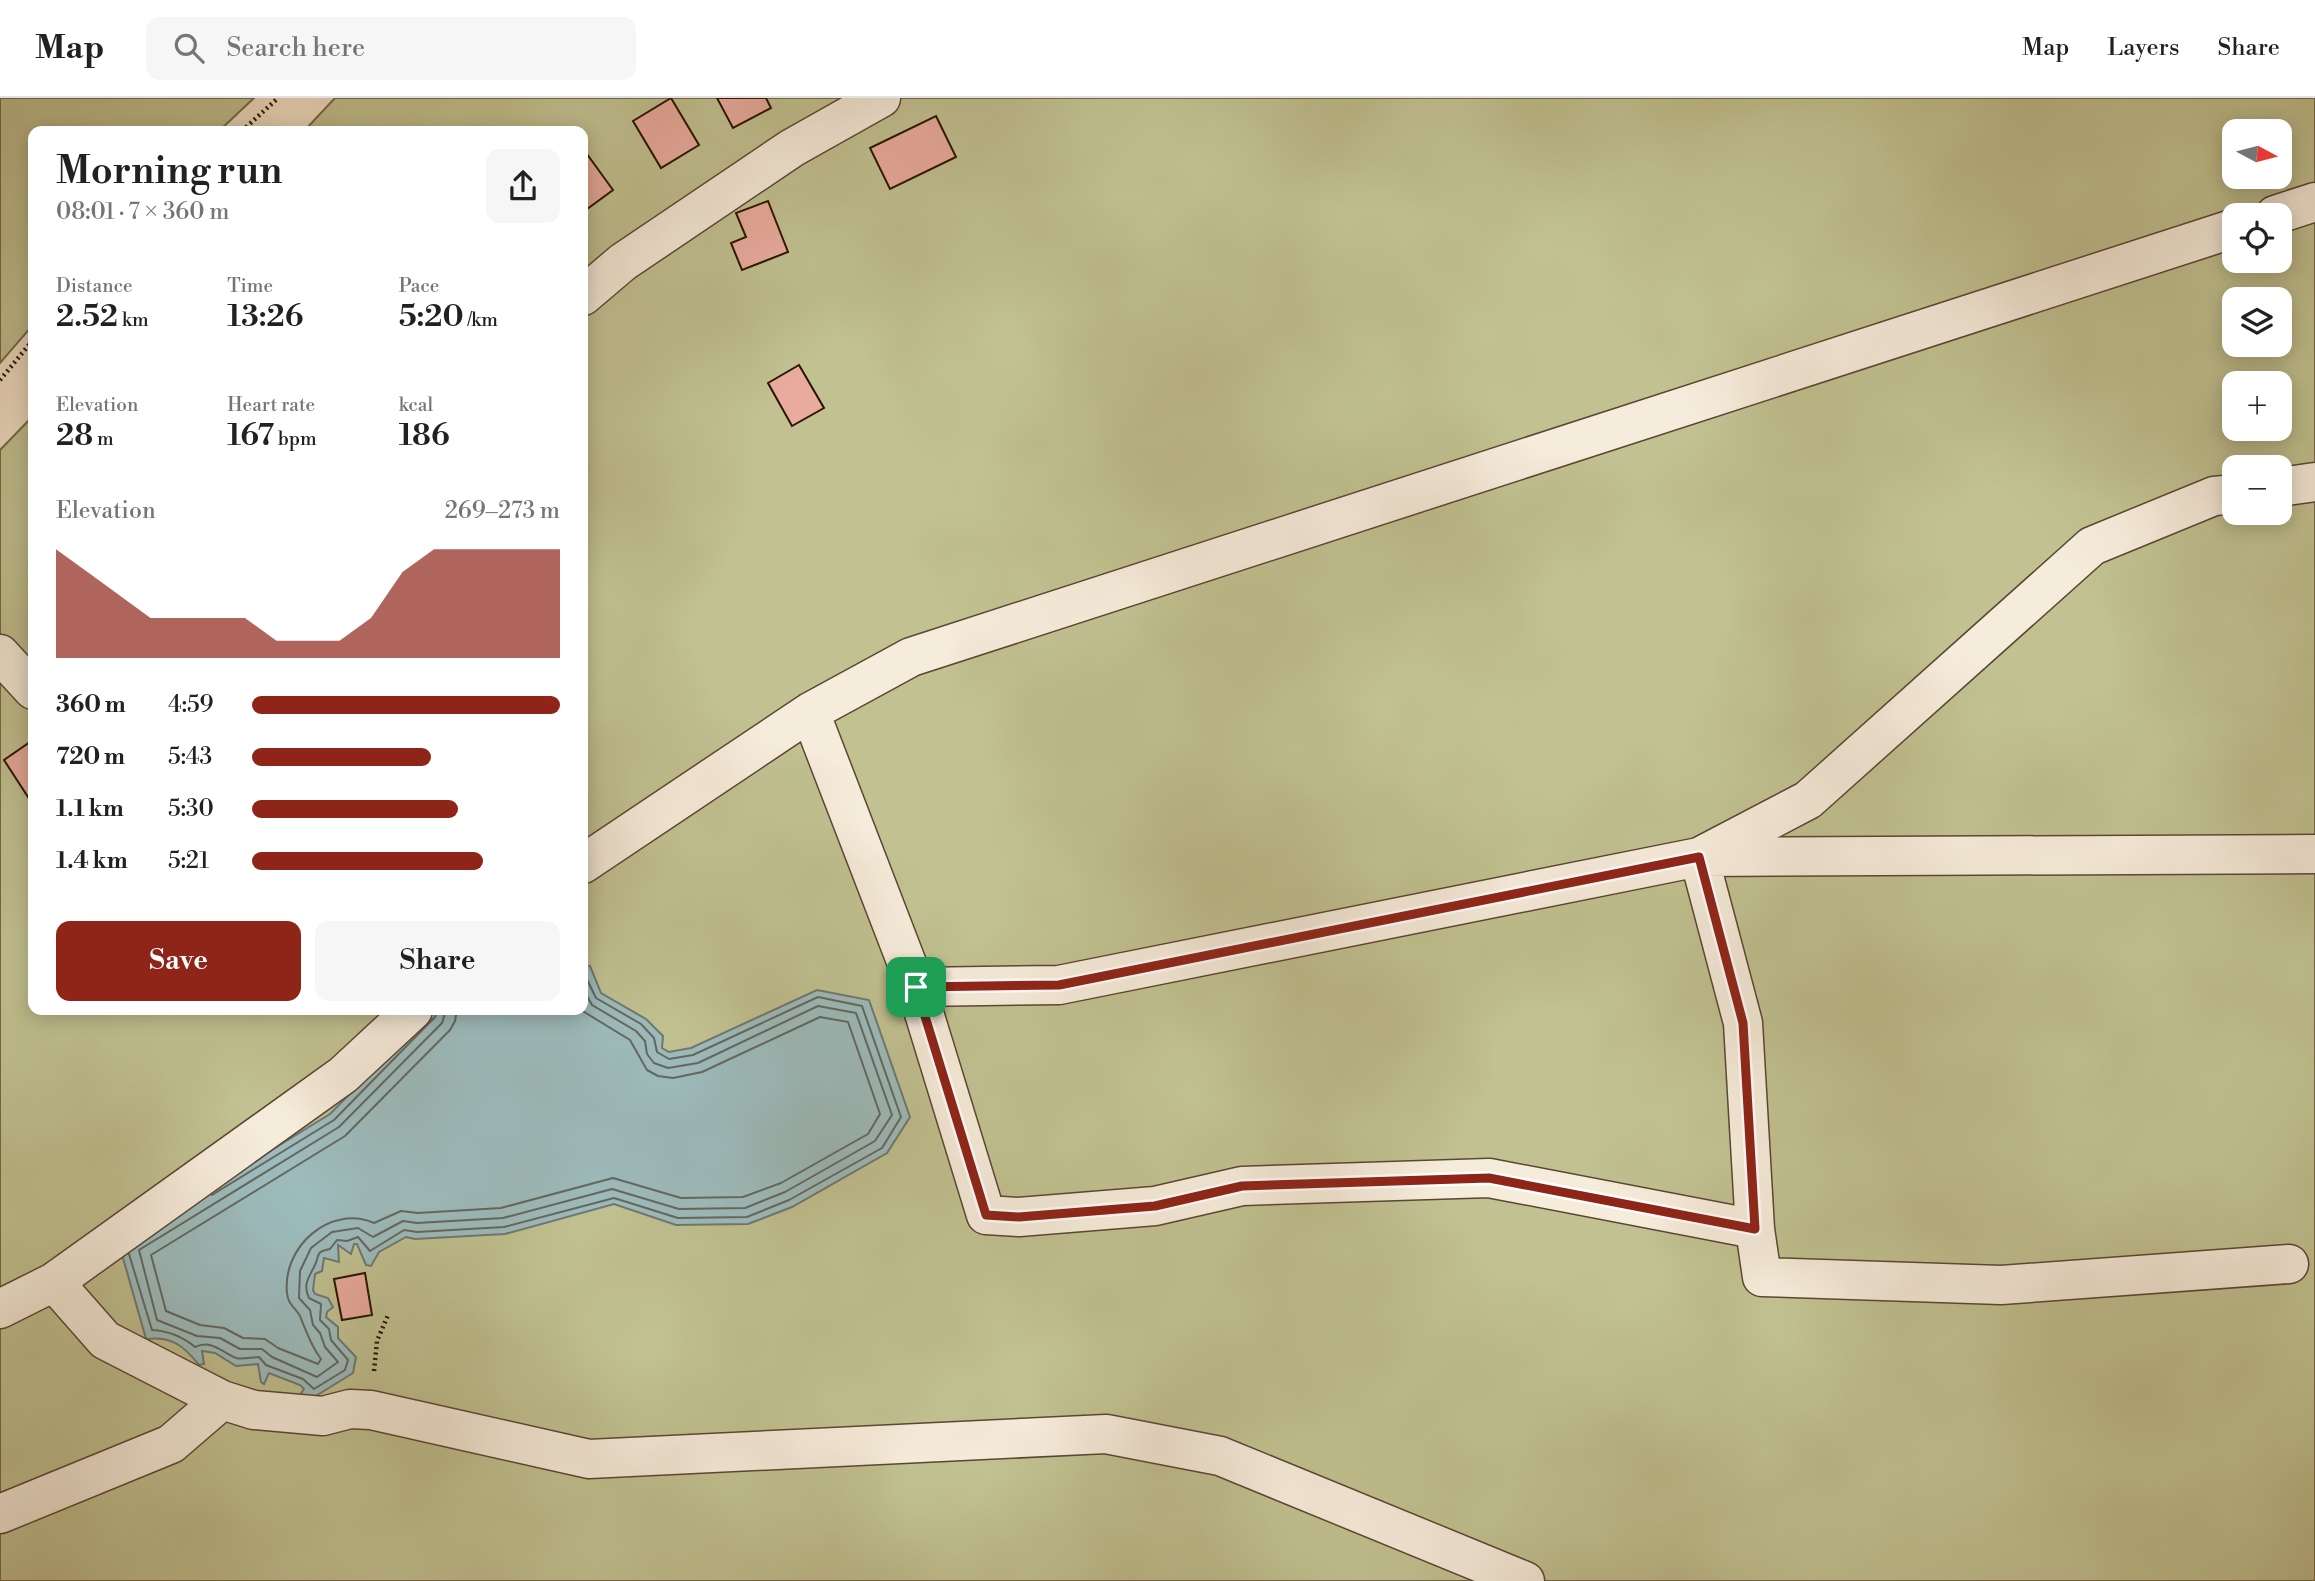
<!DOCTYPE html>
<html lang="en">
<head>
<meta charset="utf-8">
<style>
  body { margin:0; font-family:"Libre Bodoni",serif; background:#f6f6f6; color:#202124; height:100vh; display:flex; flex-direction:column; font-size:26px; white-space:nowrap }
  * { box-sizing:border-box; margin:0 }
  p { font-size:23px; color:#757577 }
  .icon { flex:none; width:38px; height:38px; fill:none; stroke:currentColor; stroke-width:2; stroke-linecap:round; stroke-linejoin:round }
  .map { position:relative; flex:1; overflow:hidden }
  .details { position:absolute; left:28px; top:28px; width:560px; height:889px; display:flex; flex-direction:column; background:#fff; border-radius:14px; box-shadow:0 4px 18px #0003 }
  .details>* { flex:none }
  .needle { width:46px; rotate:97deg }
  .tools { position:absolute; left:2222px; top:21px; display:grid; gap:14px }
  .tools a { display:grid; place-items:center; width:70px; height:70px; border-radius:14px; background:#fff; box-shadow:0 4px 18px #0003; font-size:35px }
  .pin { position:absolute; display:grid; place-items:center; width:60px; height:60px; color:#fff; margin:-30px; border-radius:14px; box-shadow:0 4px 10px #0006 }
  .round { display:grid; place-items:center; flex:none; width:74px; height:74px; border-radius:14px; background:#f6f6f6 }
  .headline { display:flex; align-items:center; justify-content:space-between; height:119px; padding:0 28px }
  h1 { font-size:38px; font-weight:600; line-height:52px }
  .metrics { display:grid; grid-template-columns:repeat(3,1fr); gap:10px; height:119px; padding:7px 28px }
  .metrics div { display:grid; align-content:center }
  .metrics b { font-size:30px; font-weight:600 }
  .metrics small { font-size:19px; font-weight:400 }
  .metrics p { font-size:19px }
  .chart { height:196px; padding:14px 28px }
  .chart p { display:flex; justify-content:space-between }
  .chart svg { width:100%; height:126px; margin-top:7px; fill:#8f2418; opacity:.7 }
  .cta { display:flex; gap:14px; margin-top:auto; padding:14px 28px }
  .cta a { flex:1; height:80px; border-radius:14px; background:#8f2418; color:#fff; font-size:28px; font-weight:600; line-height:80px; text-align:center }
  .cta a+a { background:#f6f6f6; color:#202124 }
  ul { padding:0 28px; list-style:none; font-size:23px }
  li { display:grid; grid-template-columns:112px 84px 1fr; align-items:center; height:52px }
  li i { height:18px; border-radius:9px; background:#8f2418 }
  header { display:flex; align-items:center; gap:42px; box-sizing:border-box; height:98px; padding:0 35px; background:#fff; border-bottom:2px solid #e0e0e0 }
  header strong { font-size:33px }
  nav { display:flex; gap:38px; margin-inline-start:auto; font-size:24px }
  .search { width:490px; height:63px; background:#f6f6f6; display:flex; align-items:center; gap:18px; box-sizing:border-box; padding:0 24px; border-radius:14px; color:#757577; font-size:26px }
  .map>svg:first-child { display:block }
  .green { fill:#c1c191; stroke:#756a48; stroke-width:2; fill-rule:evenodd }
  .water { fill:#9dbcbd; stroke:#6f7871; stroke-width:2 }
  .lines { fill:none; stroke-linecap:round; stroke-linejoin:round }
  .shore { stroke:#63685e; stroke-width:2 }
  .building { fill:#e9ab9e; stroke:#291300; stroke-width:2 }
  .street-casing { stroke:#5b4632; stroke-width:41 }
  .path { stroke:#291300; stroke-width:4.5; stroke-dasharray:2 3.5; stroke-linecap:butt }
  .street { stroke:#f6ecdb; stroke-width:38 }
  .route-casing { stroke:#fff; stroke-width:14 }
  .route { stroke:#8f2418; stroke-width:9 }
</style>
</head>
<body>
<header>
<strong>Map</strong>
<div class="search"><svg class="icon" aria-label="search" viewBox="0 0 24 24"><circle cx="10" cy="10" r="6"/><path d="M15 15l6 6"/></svg>Search here</div>
<nav><a>Map</a><a>Layers</a><a>Share</a></nav>
</header>
<div class="map">
<svg width="2315" height="1483" viewBox="0 0 2315 1483">
  <rect width="100%" height="100%" fill="#f1e1c7"/>
  <filter id="stains"><feTurbulence type="fractalNoise" baseFrequency=".00286" numOctaves="4"/><feColorMatrix values="0 0 0 0 .2 0 0 0 0 .09 0 0 0 0 .02 0 0 0 .5 -.17"/></filter>
  <radialGradient id="worn" r=".72"><stop offset=".6" stop-color="#630" stop-opacity="0"/><stop offset="1" stop-color="#630" stop-opacity=".3"/></radialGradient>
  <!-- green -->
  <path class="green" d="M0,0H254L219,33H33V227L0,265Z
    M335,0H2315V1483H0V352L33,318V912H583V33H304ZM2235,33H2280V79H2235ZM2235,117H2280V163H2235ZM2235,201H2280V247H2235ZM2235,285H2280V331H2235ZM2235,369H2280V415H2235Z"/>
  <!-- water -->
  <path class="water" d="M583,866L590,868L601,895L646,921L663,938L662,950L669,954L691,950L817,892L869,902L910,1019L887,1055L792,1109L748,1126L676,1127L614,1106L505,1136L415,1141L406,1139L379,1154L371,1168L366,1167L357,1146H354L351,1156L338,1147L339,1164L324,1160L322,1173L315,1176L313,1192L315,1196L328,1200L333,1209L327,1214L326,1219L338,1229V1240L356,1259L353,1275L311,1301L300,1297L304,1291L300,1287L269,1275L264,1286L261,1284L258,1266L236,1268L215,1255L202,1253L204,1266L199,1267C184,1248 172,1238 146,1241L123,1160L112,1150L330,1016L433,912H583Z"/>
  <g class="lines">
    <!-- shore -->
    <path class="shore" d="M446,912L442,925L339,1029L139,1152L157,1222L197,1238L220,1240L240,1251H262L272,1259L317,1279L338,1264L325,1249L320,1235L313,1227L310,1212L299,1200L300,1173L311,1150L332,1134L358,1130L373,1139L403,1123L417,1125L503,1120L612,1091L679,1111L745,1110L785,1094L875,1043L892,1017L856,915L818,908L698,965L668,970L654,965L647,956L645,943L636,933L592,907L583,891
      M457,912L455,923L450,932L345,1038L151,1157L166,1213L200,1227L224,1230L243,1240L265,1241L278,1250L318,1266L321,1261C311,1248 306,1233 300,1218C296,1210 288,1207 287,1195C282,1149 330,1106 374,1125L401,1113L418,1115L501,1110L613,1080L681,1100L743,1099L781,1085L868,1036L880,1016L848,924L820,919L702,974L673,980L658,978L647,972L630,942L581,912
      M212,1097L334,1022L435,919L437,912
      M129,1156L152,1232C168,1233 182,1238 195,1249C212,1241 221,1254 236,1260C243,1262 252,1259 259,1259L266,1267L303,1281L314,1291L345,1272L348,1262L331,1242L329,1231L320,1222L321,1206L309,1200C302,1186 310,1178 315,1167C320,1156 315,1154 330,1151L337,1142L347,1143L358,1139L370,1153L404,1132L417,1134L504,1129L614,1100L678,1120L747,1119L789,1102L882,1050L901,1019L862,908L818,899L693,957L669,961L657,954L654,940L641,926L596,900L583,873"/>
  </g>
  <!-- building -->
  <path class="building" d="M671,0L699,47L661,70L633,23Z
    M717,0H766L771,10L733,30Z
    M936,18L956,59L890,91L870,50Z
    M584,52L613,92L583,114V53Z
    M768,103L788,154L742,172L731,145L746,139L736,115Z
    M799,267L824,310L792,328L768,285Z
    M33,642V695L28,699L4,662Z
    M365,1175L372,1217L342,1222L334,1181Z"/>
  <g class="lines">
    <!-- street casing -->
    <g class="street-casing">
      <path id="street" d="M2275,117L2315,104
        M583,198L623,164L792,50L881,0
        M2280,389L2315,384
        M2235,396L2214,398L2092,448L1808,702L1699,759L1743,925L1755,1131L1762,1179L2001,1187L2289,1166
        M0,556L33,592
        M810,614L916,889L986,1117L1019,1119L1155,1108L1242,1088L1489,1080L1755,1131
        M583,766L810,614L911,559L2235,130
        M916,889L1059,887L1699,759L2315,756
        M54,1184L105,1242L222,1302L254,1312L323,1318L350,1311L371,1312L589,1361L1106,1336L1220,1358L1525,1483
        M0,1211L54,1184L343,977L413,912
        M0,1416L171,1346L222,1302"/>
    </g>
    <!-- path -->
    <path class="path" d="M242,33L278,0
      M0,282L33,242
      M374,1273L377,1243L388,1217"/>
    <!-- street -->
    <use href="#street" class="street"/>
  </g>
  <g class="lines">
    <!-- route casing -->
    <g class="route-casing">
      <path id="route" d="M1699,759L1743,925L1755,1131L1489,1080L1242,1088L1155,1108L1019,1119L986,1117L916,889L1059,887Z"/>
    </g>
    <!-- route -->
    <use href="#route" class="route"/>
  </g>
  <rect width="100%" height="100%" filter="url(#stains)"/>
  <rect width="100%" height="100%" fill="url(#worn)"/>
</svg>
<div class="tools">
<a><svg class="needle" viewBox="-14 -14 28 28"><path d="M0-13l5 13h-10z" fill="#e53935"/><path d="M0 13l5-13h-10z" fill="#757577"/></svg></a>
<a><svg class="icon" aria-label="locate" viewBox="0 0 24 24"><circle cx="12" cy="12" r="6"/><path d="M12 2v4M12 18v4M2 12h4M18 12h4"/></svg></a>
<a><svg class="icon" aria-label="layers" viewBox="0 0 24 24"><path d="M12 4l9 5-9 5-9-5zM3 14l9 5 9-5"/></svg></a>
<a>+</a>
<a>−</a>
</div>
<div class="pin" style="left:916px;top:889px;background:#1e9e55"><svg class="icon" aria-label="arrive" viewBox="0 0 24 24"><path d="M6 21V4h12l-3 4 3 4H6"/></svg></div>
<section class="details">
<div class="headline"><div><h1>Morning run</h1><p>08:01 · 7 × 360 m</p></div><a class="round"><svg class="icon" aria-label="share" viewBox="0 0 24 24"><path d="M12 15V3M7 8l5-5 5 5M5 13v7h14v-7"/></svg></a></div>
<div class="metrics">
<div><p>Distance</p><b>2.52<small> km</small></b></div>
<div><p>Time</p><b>13:26</b></div>
<div><p>Pace</p><b>5:20<small> /km</small></b></div>
</div>
<div class="metrics">
<div><p>Elevation</p><b>28<small> m</small></b></div>
<div><p>Heart rate</p><b>167<small> bpm</small></b></div>
<div><p>kcal</p><b>186</b></div>
</div>
<div class="chart"><p><span>Elevation</span>269–273 m</p>
<svg viewBox="0 0 160 44" preserveAspectRatio="none"><path d="M0 44V6L10 14L20 22L30 30L40 30L50 30L60 30L70 38L80 38L90 38L100 30L110 14L120 6L130 6L140 6L150 6L160 6V44z"/></svg>
</div>
<ul>
<li><b>360 m</b>4:59<i style="width:100%"></i></li>
<li><b>720 m</b>5:43<i style="width:58%"></i></li>
<li><b>1.1 km</b>5:30<i style="width:67%"></i></li>
<li><b>1.4 km</b>5:21<i style="width:75%"></i></li>
</ul>
<div class="cta"><a>Save</a><a>Share</a></div>
</section>
</div>
</body>
</html>
